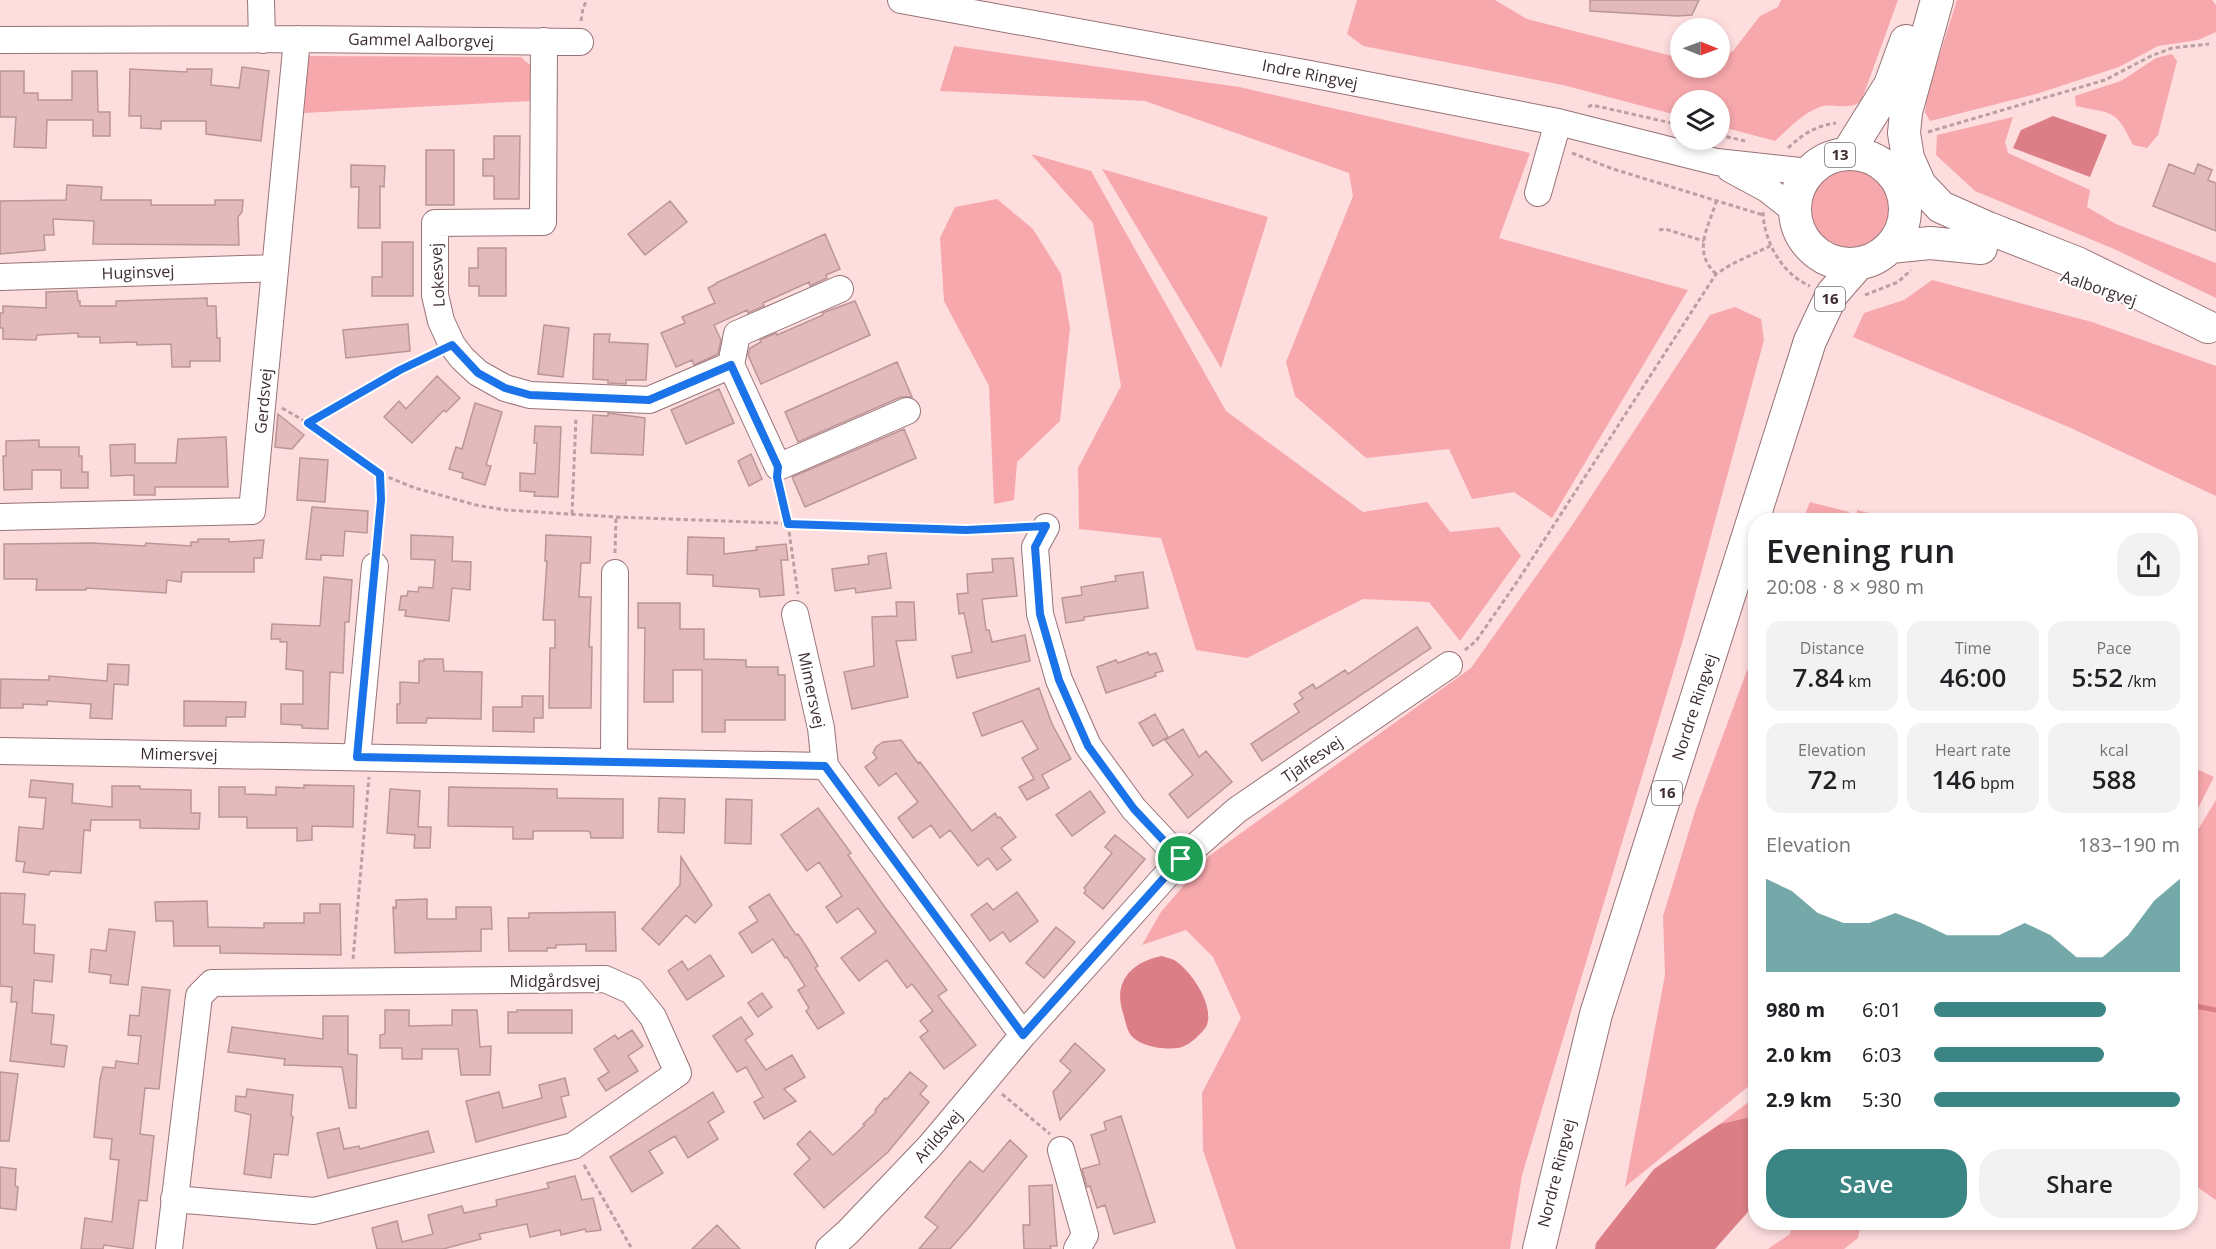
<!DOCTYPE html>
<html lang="en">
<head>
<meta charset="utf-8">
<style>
  body { margin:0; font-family:"Open Sans",sans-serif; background:#f2f2f2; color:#202124; height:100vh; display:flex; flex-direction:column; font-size:22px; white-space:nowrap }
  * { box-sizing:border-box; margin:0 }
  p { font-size:20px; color:#757577 }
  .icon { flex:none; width:33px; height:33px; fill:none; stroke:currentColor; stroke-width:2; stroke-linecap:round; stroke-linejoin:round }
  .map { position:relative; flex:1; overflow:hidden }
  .side { position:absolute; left:1748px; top:513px; width:450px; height:717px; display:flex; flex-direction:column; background:#fff; border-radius:24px; box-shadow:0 3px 9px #0003 }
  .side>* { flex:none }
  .needle { width:39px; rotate:91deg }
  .buttons { position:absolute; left:1670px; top:18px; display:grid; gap:12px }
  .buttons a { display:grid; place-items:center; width:60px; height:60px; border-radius:50%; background:#fff; box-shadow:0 3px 9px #0003; font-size:30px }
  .pin { position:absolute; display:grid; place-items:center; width:51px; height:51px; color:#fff; margin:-26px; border:3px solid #fff; border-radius:50%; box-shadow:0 2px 6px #0007 }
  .round { display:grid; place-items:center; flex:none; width:63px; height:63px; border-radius:24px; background:#f2f2f2 }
  .overview { display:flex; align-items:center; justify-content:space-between; height:102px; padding:0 18px }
  h1 { font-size:33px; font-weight:600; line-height:45px }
  .stats { display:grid; grid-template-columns:repeat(3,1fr); gap:9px; height:102px; padding:6px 18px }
  .stats div { display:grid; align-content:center; border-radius:15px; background:#f2f2f2; text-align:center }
  .stats b { font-size:26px; font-weight:600 }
  .stats small { font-size:16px; font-weight:400 }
  .stats p { font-size:16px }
  .chart { height:168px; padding:12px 18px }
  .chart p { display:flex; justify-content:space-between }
  .chart svg { width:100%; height:108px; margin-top:6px; fill:#3c8585; opacity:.7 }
  .primary-button { display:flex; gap:12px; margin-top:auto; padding:12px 18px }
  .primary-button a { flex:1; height:69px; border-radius:24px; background:#3c8585; color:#fff; font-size:24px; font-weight:600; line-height:69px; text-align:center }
  .primary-button a+a { background:#f2f2f2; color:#202124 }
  ul { padding:0 18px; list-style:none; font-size:20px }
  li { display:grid; grid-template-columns:96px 72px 1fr; align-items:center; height:45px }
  li i { height:15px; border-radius:8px; background:#3c8585 }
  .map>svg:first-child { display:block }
  .green { fill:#f7a8ac }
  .water { fill:#db7e85 }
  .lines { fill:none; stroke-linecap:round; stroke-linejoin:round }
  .stream { stroke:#db7e85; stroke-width:5 }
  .building { fill:#e2babb; stroke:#bb9597; stroke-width:1.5 }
  .minor-casing { stroke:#987375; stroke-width:28 }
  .major-casing { stroke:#987375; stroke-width:34 }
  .path { stroke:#bba0a1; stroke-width:3; stroke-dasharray:4.5 3; stroke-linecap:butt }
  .minor { stroke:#fff; stroke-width:26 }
  .major { stroke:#fff; stroke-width:32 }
  .route-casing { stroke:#fff; stroke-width:12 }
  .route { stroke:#1a73e8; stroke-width:8 }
  .labels { text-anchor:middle; stroke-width:4.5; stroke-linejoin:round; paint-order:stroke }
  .shield { fill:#fff; stroke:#776c6d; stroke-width:1.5 }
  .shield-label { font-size:15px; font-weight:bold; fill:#3d2d2e }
  .street-label { font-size:16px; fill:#3d2d2e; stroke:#fff }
</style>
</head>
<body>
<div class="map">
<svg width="2216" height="1249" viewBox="0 0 2216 1249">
  <rect width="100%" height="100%" fill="#fedddf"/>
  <!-- green -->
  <path class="green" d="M1357,0H1495L1527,19L1680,58V68H1719V55L1733,51L1760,16L1778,7L1781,0H1898L1861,102C1845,111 1834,102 1820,107C1803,113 1788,129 1775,141L1719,126V100H1680V116L1563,85L1363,46L1347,34Z
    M1957,0H2212L2216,5V32L2198,40L2158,46L2119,67L2036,94L1930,121L1925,112L1927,94Z
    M954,46L1239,87L1530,153L1499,238L1688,290L1552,518L1514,492L1472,499L1449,449L1366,458L1295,396L1286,362L1353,196L1349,173L1145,101L940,91Z
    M2172,54L2177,61L2158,135L2147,148L2133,145C2116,109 2113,114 2076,106L2075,96L2121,81L2156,58Z
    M308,56L521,57L531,66V101L304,113Z
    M2013,117L2005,142L2008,153L2090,190L2087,207L2116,224L2216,263V298L2114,249L1975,191L1936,155L1937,135Z
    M1031,154L1091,171L1226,411L1363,512L1427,502L1450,532L1499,527L1521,556L1460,641L1429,602L1363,599L1247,658L1196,650L1161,538L1079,529L1078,468L1121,386L1093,223Z
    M1102,169L1268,217L1221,368Z
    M1810 209a40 40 0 1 1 80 0a40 40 0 1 1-80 0Z
    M997,199L1033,229L1061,274L1070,328L1060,421L1017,462L1014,500L994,504L989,386L944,301L940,238L955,207Z
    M1932,280L2092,322L2216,366V496L2071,428L1853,337L1864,313L1904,300Z
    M1735,307L1761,319L1764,340L1682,643L1522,1175L1510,1249H1236L1203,1150L1202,1093L1241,1018L1213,957L1186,930L1142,945L1161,912L1209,856L1471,668L1573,524L1710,315Z
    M1810,502L1849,512V520H1803Z
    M1857,510L1896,520H1857Z
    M1755,649V1081L1625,1187L1665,975L1663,916L1696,808Z
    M2190,766L2214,777L2190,824Z
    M2216,800V1200L2190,1182V831L2199,828Z
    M1755,1097V1116L1720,1124Z
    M1792,1223V1222L1861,1223L1858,1238L1844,1249H1768L1790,1234Z"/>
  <!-- water -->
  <path class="water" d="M2053,116L2107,135L2090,177L2013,148L2021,130Z
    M1161,956C1165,957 1170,958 1174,960C1191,970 1216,1007 1206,1027C1204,1030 1199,1035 1197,1037C1192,1042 1183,1048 1177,1048C1163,1050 1138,1046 1130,1034C1127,1029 1125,1021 1124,1016C1112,984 1129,963 1161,956Z
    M1755,1116V1204L1715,1249H1595L1596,1243L1654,1169L1720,1124Z"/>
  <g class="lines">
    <!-- stream -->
    <path class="stream" d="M2190,1005L2216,1010"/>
  </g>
  <!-- building -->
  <path class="building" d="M1590,0H1699L1692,15L1678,16L1590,11Z
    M242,67L269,71L261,141L206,134V121H161V129L141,128V116H129L130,69L187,72V69H212L211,85L239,88Z
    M0,71H24V93H38V100H72V71H97L98,112H110V136H93V120H47L46,148L14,147L16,117H0Z
    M494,136H520L519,199H494V176H483V159H494Z
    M426,150H454V205H426Z
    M2169,164L2194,174L2198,164L2212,170L2208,180L2216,183V231L2153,206Z
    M351,165L385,166L384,187L380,186V228H358L359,187H351Z
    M67,185L102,187L101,200H151V205H215V200H243L242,212L238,217L239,245L93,244L94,221L53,219L54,235H44L45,250L0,254V201L66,200Z
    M670,201L687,222L645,255L628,234Z
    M825,234L840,269L826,275L827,278L810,286L809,282L763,303L764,306L748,313L747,310L714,325L721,340L718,354L694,365L692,360L676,367L661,333L685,323L682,317L715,303L708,288L716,284V283Z
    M382,242H413V296H372V277H382Z
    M478,248H506V296H479V286H469V268H478Z
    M77,291L78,301H80V306H116V301L207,298V306H216L217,338H220V361H190V367H172L171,344L137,345V342L100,343V337H78V333L37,335L36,340L3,339V328H0V313H3V306L46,308V292Z
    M855,301L870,335L761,384L748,355L750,348L761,342L760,340L776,333L777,335L823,315L822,313Z
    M408,324L410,351L346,358L343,330Z
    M544,325L569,328L563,377L538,374Z
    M594,334H610L609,342L648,344L646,380H626V384L608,383V380L593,379Z
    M897,362L912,397H901L798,442L785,412Z
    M437,376L460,398L446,412L444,410L412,443L384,417L399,401L406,409Z
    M719,389L734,423L686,444L671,410Z
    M475,403L502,412L486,465L491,466L485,485L462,478L463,473L449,469L456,447L462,449Z
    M608,413L645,418L643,455L591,453L593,415L608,416Z
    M278,414L304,435L292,449L275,447Z
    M535,426L561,427L558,497L534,496L535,492L520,491V473L535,474L537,443H534Z
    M904,429L916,458L805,507L792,477Z
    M226,437L228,487H155V495H134V475L111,476L110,445L135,444V463H176L178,439Z
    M39,440V447H79V456H82V472H88V488H61V470H32V489L4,490L3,456H6V441Z
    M751,454L762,479L749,486L738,461Z
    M300,458L328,460L325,502L297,500Z
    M312,507L368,511L367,533L345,531L343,556L321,555V560L306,559Z
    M411,535L453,537L452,561L471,562L470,590L452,588L449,621L405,616L406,610H399L401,596H407L408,591L418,592L419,587L433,588L435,560L411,559Z
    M546,535L591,537L590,563H581L579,597H591L589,647H592L591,708H549L550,648H555V620H543L547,561H545Z
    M688,537L724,538V554L757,550L756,547L786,544L788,560H781L784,595L760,597L759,589L713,586V575L687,574Z
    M198,539H229V542L264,540L262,558H254V572H182L181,582L167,580L166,593L86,588V590H36L37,579H4V544L92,543L145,546L146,543L191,546V542H198Z
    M886,553L891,588L856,593L855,588L835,591L832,569L869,564L868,556Z
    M1013,558L1017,596L982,599L986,630H989L992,642L1025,635L1030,661L957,678L952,656L972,652L964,613L959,614L957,594L968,593L967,574L993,572L992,559Z
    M1143,572L1148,608L1084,617V620L1066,623L1062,598L1082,595L1081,587L1116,581L1115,576Z
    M324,577L352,580L349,622H345L343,673L330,672L328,729L302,728V725L281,724V704H303V671L286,669L287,642H280V639H271L272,624L320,626Z
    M896,602H914L916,640L896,641L908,697L852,709L844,672L874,666L872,617L897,616Z
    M638,603H680V629H704V659L746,660V667H778V675H785V720H725V732H702V670H673V702H644L645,628H638Z
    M1417,627L1431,648L1262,761L1251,744L1299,712L1294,704L1303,698L1299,693L1313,684L1316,689L1345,670L1348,674Z
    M1148,652L1149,655L1156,653L1163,671L1155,673L1156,676L1106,693L1097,667L1116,660L1118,663Z
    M424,659H443L444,671L482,672L481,719L427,718L426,723H397V704H400V682L419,683V661H424Z
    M108,664L129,665L128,685L114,684L112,719L90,718L91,704L47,701V705L23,704V708H0L1,679L49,680V676L107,681Z
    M1039,688L1052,724L1071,759L1042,775L1049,788L1027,800L1019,787L1034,779L1022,758L1038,749L1022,721L982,736L973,713Z
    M522,696H543V718H534V732L493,731V707H522Z
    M184,701L246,702L245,717H226V726H184Z
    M1155,714L1168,737L1153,746L1139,723Z
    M1183,729L1199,757L1206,751L1232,782L1188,818L1169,794L1193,775L1165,740Z
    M901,740L918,763L920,762L972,831L995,813L998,818L1000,817L1016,837L1001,848L1011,860L997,870L988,858L978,866L950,830L940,838L931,825L913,838L898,818L918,802L896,773L879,786L865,767L877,758L873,753L876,747L883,742Z
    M31,780L73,784L72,803L112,807V786H140V789L191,790V813H200L199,829L140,828V820H91L90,831L84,830L81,873L50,871L49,875L23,872L25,862L16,861L19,827L43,829L46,798L29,797Z
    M304,785L354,786L353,827L312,826V840L297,841V828H247V817H219V787H245V794L276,795V787L304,788Z
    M449,787L557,789V798L623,799V838H591L590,832L588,831H533V839H513V827L448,826Z
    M390,789L420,791L418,827H431L430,848H414L415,835L387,833Z
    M1090,791L1105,812L1072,836L1056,815Z
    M659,798L685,799L684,833L658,832Z
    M726,799L752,800L751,844L725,843Z
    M818,808L851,853L848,855L884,906L947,990L938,996L976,1045L944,1069L920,1037L928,1031L920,1021L933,1011L912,984L907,988L887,960L859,981L841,958L876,932L858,908L837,923L826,907L842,896L819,862L807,871L781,835Z
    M1115,835L1145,859L1103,909L1084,893L1086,890L1084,888L1112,853L1105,847Z
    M681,857L712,905L695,923L686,915L659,945L642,929L680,885Z
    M1017,892L1038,921L1010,942L1003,932L990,941L971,915L987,903L993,910Z
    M0,893L25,894L23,924L35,925L34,953L54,955L52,982L34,980L32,1013L54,1015L51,1044L67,1046L64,1067L10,1061L17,1002H11L12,987L0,986Z
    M769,894L796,935L798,934L808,949L818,966L815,968L844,1013L818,1029L806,1011L809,1008L798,990L805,986L787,957L785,958L773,939L752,953L739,933L758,921L749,907Z
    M427,899V919H456V907H491L492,929H481V951L395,953L393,907L396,908V900Z
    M207,901L208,927L264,928V923H304V913H320V904H340L341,955L220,953V946H174L173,921H156L155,902Z
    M615,912L616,951H586V944L556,945V948H547V951H509L508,918H529V913Z
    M1056,927L1075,942L1044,978L1026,963Z
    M109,929L135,932L128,985L110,983L111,975L89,972L91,949L106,951Z
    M710,955L724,976L687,1000L668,971L682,961L688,970Z
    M142,987L170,990L159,1089L145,1088L140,1134L154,1136L147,1201L139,1200L133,1249L104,1245L103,1249H81L85,1218L112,1222L119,1160L110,1159L112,1139L94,1137L100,1079L103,1067L115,1068L116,1061L138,1064L141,1036L128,1035L130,1015L139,1016Z
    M762,993L772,1007L758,1017L748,1003Z
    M385,1010H409V1026L452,1025V1010H477L480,1047L491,1046L490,1075H461L458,1049H422V1059H402V1048H380V1035L385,1034Z
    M517,1010H572V1033H508V1012H517Z
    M323,1016H348V1054L357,1055L356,1108H349L342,1067L284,1065L285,1059L228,1052L232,1027L323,1039Z
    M741,1017L753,1034L745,1040L766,1070L792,1055L805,1077L784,1089L796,1101L764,1119L754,1102L763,1097L746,1067L737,1072L713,1036Z
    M632,1030L643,1046L628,1056L638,1071L606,1091L598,1079L609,1072L594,1049L615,1035L618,1039Z
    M1075,1043L1105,1070L1060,1120L1053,1092L1071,1071L1060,1061Z
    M0,1072L18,1074L9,1141H0Z
    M910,1072L927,1086L920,1094L929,1102L888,1152L824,1208L794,1174L810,1159L797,1144L810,1131L833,1155L865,1125L863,1124L876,1112L875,1110L885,1098L887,1099Z
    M565,1078L569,1095L561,1097L566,1117L476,1142L466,1101L499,1092L503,1108L542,1098L539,1085Z
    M247,1089L293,1095L291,1115L293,1117L288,1155L274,1154L271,1178L244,1174L251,1115L235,1111L236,1096L246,1097Z
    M713,1092L724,1112L708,1122L718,1139L688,1158L675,1136L649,1151L663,1173L632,1192L610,1157Z
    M1121,1116L1155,1222L1114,1234L1105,1205L1097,1208L1090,1186L1087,1187L1082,1169L1100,1164L1091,1135L1106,1130L1104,1122Z
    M339,1128L344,1149L359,1146L360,1149L428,1131L434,1152L328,1178L317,1133Z
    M1010,1140L1027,1156L971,1225L950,1249H919L938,1227L925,1217L955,1179L970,1161L983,1172Z
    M0,1167L16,1169L15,1186L18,1187L16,1210L0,1208Z
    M575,1176L582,1200L593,1198L601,1230L586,1232L585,1229L561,1235L560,1230L530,1237L527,1224L479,1234L481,1239L443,1249H377L372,1228L397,1221L402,1242L433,1234L428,1215L462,1206L464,1213L497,1206L496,1200L549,1188L547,1183Z
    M1052,1185L1057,1246H1050L1051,1249H1024L1023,1225H1030L1029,1186Z
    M717,1225L740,1249H692Z"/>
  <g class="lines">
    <!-- minor casing -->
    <g class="minor-casing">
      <path id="minor" d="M261,0L262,40
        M901,0L1310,74L1558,122L1717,162L1809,172
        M0,40L297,39L580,42
        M544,41L543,222L435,223V295L441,321L452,345L462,358L478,373L505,388L530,395L649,400L731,365L737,334L840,289
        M1730,169L1767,189L1795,211
        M1538,193L1558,122
        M0,277L275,268
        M731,365L778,467L907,411
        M0,517L252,511L297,39
        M1046,527L1035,547L1040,614L1059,680L1088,746L1134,809L1181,859
        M795,614L821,728L825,766
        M0,751L825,766L1023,1035
        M357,757L375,566
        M614,762L615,573
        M1061,1150L1085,1235L1077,1249
        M169,1249L199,996L212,983L605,979L632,991L653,1017L678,1073L573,1146L314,1211L174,1199
        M829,1249L848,1232L930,1146L1023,1035L1181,859L1237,810L1449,665"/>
    </g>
    <!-- major casing -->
    <g class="major-casing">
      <path id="major" d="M1937,0L1906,112L1904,133L1908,158L1920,185L1941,207L1988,228L2077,263L2208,327
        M1847,154L1890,85L1906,41
        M1795 209a55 55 0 1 1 110 0a55 55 0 1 1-110 0Z
        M1890,247L1930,243L1981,248
        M1539,1249L1596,1014L1810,341L1832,294L1859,263"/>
    </g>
    <!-- path -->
    <path class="path" d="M581,21L583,8L587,0
      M1588,107L1592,105L1680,125
      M1928,132L2105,80L2151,56L2172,48L2209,44
      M1719,135L1745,141
      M1788,148C1803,134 1815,126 1836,123
      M1572,153L1613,169L1763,215
      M1763,212C1764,242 1782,274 1810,286
      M1659,230L1665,229L1704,241
      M1716,274C1692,251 1708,229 1716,202
      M1865,295L1898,282L1911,270
      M282,408L308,423L380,474L415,488L476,505L506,510L616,517L966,530L1020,528
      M308,423L400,370L433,354
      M780,488L788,524L798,594
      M572,514L576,417
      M377,547L381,500L380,474
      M615,553L616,518
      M1465,650L1476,641L1519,579L1716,274L1732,264L1770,246
      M353,959L369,777
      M1002,1094L1050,1134
      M584,1165L632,1249"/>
    <!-- minor -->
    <use href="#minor" class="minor"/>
    <!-- major -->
    <use href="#major" class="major"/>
  </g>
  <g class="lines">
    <!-- route casing -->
    <g class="route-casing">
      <path id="route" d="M452,345L478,373L505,388L530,395L649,400L731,365L778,467L777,477L788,524L966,530L1046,526L1035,547L1040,614L1059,680L1088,746L1134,809L1181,859L1023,1035L825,766L357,757L381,500L380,474L308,423L400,370Z"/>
    </g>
    <!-- route -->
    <use href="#route" class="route"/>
  </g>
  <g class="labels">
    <!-- shield labels -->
    <g class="shield">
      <rect x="1825" y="143" width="30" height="24" rx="4.5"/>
      <rect x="1815" y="287" width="30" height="24" rx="4.5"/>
      <rect x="1652" y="781" width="30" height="24" rx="4.5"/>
    </g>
    <g class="shield-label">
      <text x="1840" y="160">13</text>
      <text x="1830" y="304">16</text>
      <text x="1667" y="798">16</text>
    </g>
    <!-- street labels -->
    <g class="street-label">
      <text transform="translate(421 40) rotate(1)" y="6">Gammel Aalborgvej</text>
      <text transform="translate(1310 74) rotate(11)" y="6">Indre Ringvej</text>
      <text transform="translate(138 272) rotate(-2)" y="6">Huginsvej</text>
      <text transform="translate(437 275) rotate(-93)" y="6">Lokesvej</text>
      <text transform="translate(2099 288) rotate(19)" y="6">Aalborgvej</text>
      <text transform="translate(263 401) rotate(-85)" y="6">Gerdsvej</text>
      <text transform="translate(812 690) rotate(78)" y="6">Mimersvej</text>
      <text transform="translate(1694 707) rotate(-72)" y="6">Nordre Ringvej</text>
      <text transform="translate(179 754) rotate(1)" y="6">Mimersvej</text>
      <text transform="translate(1312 759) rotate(-34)" y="6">Tjalfesvej</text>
      <text x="555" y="987">Midgårdsvej</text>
      <text transform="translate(938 1136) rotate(-49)" y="6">Arildsvej</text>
      <text transform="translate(1556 1173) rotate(-76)" y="6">Nordre Ringvej</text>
    </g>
  </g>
</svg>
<div class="buttons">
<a><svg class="needle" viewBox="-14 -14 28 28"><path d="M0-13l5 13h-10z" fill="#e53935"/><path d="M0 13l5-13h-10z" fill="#757577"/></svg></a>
<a><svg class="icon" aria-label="layers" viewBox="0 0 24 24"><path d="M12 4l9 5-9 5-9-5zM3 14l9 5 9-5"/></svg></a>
</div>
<div class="pin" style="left:1181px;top:859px;background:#1e9e55"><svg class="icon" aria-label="arrive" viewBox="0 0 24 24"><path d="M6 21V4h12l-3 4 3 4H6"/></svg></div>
<section class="side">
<div class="overview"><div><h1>Evening run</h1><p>20:08 · 8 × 980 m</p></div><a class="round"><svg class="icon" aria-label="share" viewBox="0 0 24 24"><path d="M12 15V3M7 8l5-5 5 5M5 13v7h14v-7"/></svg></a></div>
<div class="stats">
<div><p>Distance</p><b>7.84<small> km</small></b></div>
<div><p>Time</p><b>46:00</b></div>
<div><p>Pace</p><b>5:52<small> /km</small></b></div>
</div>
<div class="stats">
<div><p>Elevation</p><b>72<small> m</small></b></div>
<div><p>Heart rate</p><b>146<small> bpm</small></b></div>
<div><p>kcal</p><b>588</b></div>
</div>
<div class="chart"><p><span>Elevation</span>183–190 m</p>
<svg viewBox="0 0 160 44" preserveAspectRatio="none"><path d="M0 44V6L10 11L20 20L30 24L40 24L50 20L60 24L70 29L80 29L90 29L100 24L110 29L120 38L130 38L140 29L150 15L160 6V44z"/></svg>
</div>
<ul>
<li><b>980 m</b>6:01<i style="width:70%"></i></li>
<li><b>2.0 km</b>6:03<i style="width:69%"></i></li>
<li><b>2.9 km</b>5:30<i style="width:100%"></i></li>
</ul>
<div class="primary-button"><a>Save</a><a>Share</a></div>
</section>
</div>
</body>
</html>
